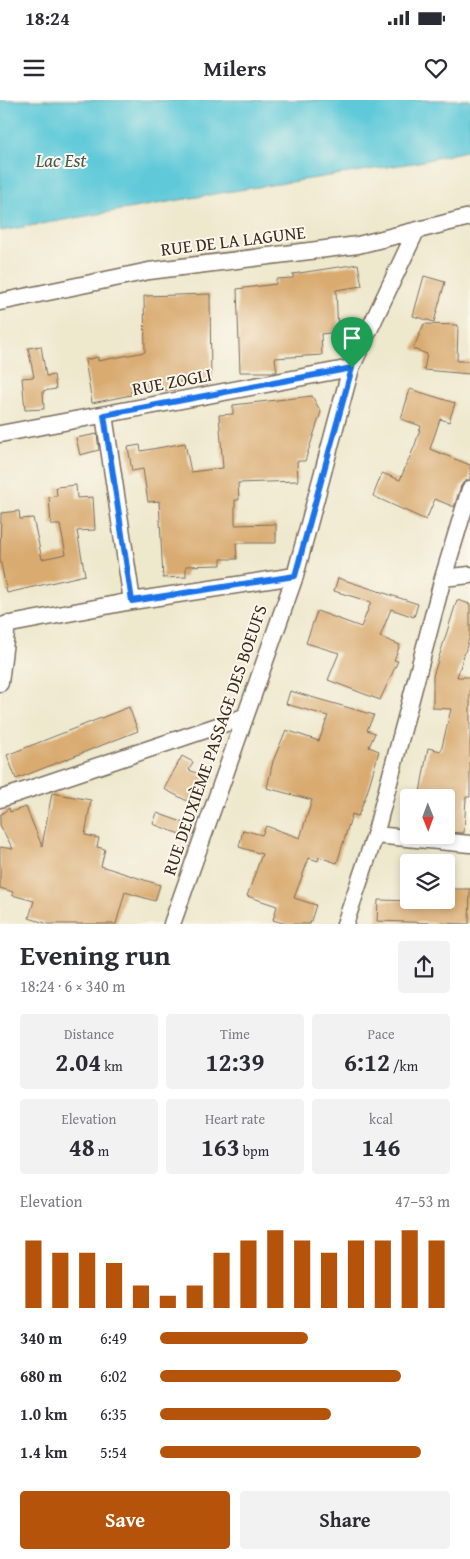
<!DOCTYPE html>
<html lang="en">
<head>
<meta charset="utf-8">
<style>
  body { margin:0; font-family:"Gentium Book Plus",serif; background:#f2f2f3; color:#2b2b33; height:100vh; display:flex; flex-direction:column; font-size:19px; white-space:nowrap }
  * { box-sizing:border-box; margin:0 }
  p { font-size:16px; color:#7c7c81 }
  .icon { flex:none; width:28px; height:28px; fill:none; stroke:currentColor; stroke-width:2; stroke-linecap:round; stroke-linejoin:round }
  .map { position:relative; height:824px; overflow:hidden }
  .drawer { display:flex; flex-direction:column; background:#fff; flex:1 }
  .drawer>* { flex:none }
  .needle { width:32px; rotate:179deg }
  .tools { position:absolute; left:400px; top:689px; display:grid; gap:10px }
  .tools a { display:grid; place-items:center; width:55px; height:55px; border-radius:5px; background:#fff; box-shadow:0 2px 8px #0003; font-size:25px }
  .pin { position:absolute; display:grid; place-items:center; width:42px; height:42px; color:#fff; margin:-51px -21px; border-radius:50% 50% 50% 0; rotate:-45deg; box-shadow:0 0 5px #0007 }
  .pin .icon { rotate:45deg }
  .round { display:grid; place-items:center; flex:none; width:52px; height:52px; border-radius:5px; background:#f2f2f3 }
  .head { display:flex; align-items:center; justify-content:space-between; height:85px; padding:0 20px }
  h1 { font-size:28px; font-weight:700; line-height:38px }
  .figures { display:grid; grid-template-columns:repeat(3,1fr); gap:8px; height:85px; padding:5px 20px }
  .figures div { display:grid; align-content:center; border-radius:5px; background:#f2f2f3; text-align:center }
  .figures b { font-size:25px; font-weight:700 }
  .figures small { font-size:14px; font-weight:400 }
  .figures p { font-size:14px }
  .chart { height:140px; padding:10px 20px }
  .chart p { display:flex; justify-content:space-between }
  .chart svg { width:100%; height:90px; margin-top:5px; stroke:#b45309; stroke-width:6 }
  .primary-button { display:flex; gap:10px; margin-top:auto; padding:10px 20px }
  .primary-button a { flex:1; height:58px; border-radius:5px; background:#b45309; color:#fff; font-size:20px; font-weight:700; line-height:58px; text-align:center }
  .primary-button a+a { background:#f2f2f3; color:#2b2b33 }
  ul { padding:0 20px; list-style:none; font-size:16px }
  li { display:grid; grid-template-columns:80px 60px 1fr; align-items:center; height:38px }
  li i { height:12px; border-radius:6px; background:#b45309 }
  .status { display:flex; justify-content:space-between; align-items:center; height:35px; padding:0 25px; background:#fff; direction:ltr }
  .status svg { height:14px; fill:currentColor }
  header { display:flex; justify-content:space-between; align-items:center; height:65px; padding:0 20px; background:#fff; font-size:22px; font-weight:700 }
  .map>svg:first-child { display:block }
  .water { fill:#5ec9d9; stroke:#4c7a7c }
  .building { fill:#d9ab71 }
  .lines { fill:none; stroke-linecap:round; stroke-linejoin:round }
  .minor-casing { stroke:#7a6c5b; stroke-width:19 }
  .minor { stroke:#fff; stroke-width:16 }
  .route-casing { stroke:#fff; stroke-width:10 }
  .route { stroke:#1a73e8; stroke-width:6 }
  .labels { text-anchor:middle; stroke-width:4; stroke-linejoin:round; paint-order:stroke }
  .street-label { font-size:18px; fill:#3b2a1e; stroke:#fbf7ec }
  .water-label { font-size:19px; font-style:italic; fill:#465a56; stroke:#fbf7ec }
</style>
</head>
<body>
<div class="status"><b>18:24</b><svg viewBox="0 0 49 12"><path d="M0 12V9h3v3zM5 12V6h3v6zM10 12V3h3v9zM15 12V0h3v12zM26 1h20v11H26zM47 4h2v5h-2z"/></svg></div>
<header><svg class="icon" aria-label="menu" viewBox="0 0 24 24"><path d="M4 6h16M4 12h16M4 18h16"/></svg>Milers<svg class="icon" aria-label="heart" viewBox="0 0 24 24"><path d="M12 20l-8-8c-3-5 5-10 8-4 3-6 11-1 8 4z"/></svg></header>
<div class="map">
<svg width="470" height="824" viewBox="0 0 470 824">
  <rect width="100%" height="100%" fill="#fbf7ec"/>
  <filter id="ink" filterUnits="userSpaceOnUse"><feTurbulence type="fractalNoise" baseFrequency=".02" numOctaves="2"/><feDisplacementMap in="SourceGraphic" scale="10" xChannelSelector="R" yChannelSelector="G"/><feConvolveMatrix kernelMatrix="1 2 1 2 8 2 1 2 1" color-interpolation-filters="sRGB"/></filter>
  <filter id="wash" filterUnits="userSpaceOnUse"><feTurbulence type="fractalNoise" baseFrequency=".0096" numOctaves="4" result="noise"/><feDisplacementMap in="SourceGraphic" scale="20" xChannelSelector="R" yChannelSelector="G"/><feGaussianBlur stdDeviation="1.12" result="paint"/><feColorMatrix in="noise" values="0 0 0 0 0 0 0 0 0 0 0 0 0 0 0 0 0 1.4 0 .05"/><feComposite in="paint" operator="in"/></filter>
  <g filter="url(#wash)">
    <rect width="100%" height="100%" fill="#eee8cd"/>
    <!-- water -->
    <path class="water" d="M0,0H470V50L419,62L226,92L0,131Z"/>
    <g id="blocks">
      <!-- building -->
      <path class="building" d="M358,164L362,186L336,190L338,232L321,234L322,255L275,258L277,272H240L237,189L276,184V179L293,178V174Z
        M424,176L445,182L434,222L413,216Z
        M210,194L211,281L174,282L175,290L131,291V295L92,303L85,260L98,257V261L145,252L144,196Z
        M424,224L458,225L457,261H470V274L424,270L427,254L413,249Z
        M41,246L46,276L54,275L56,289L43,291L44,309L25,310L22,278L34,277L28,248Z
        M410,289L455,303L449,322L440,319L430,349L470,365V378L461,386L454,407L435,399L426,420L373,396L382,373L400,380L415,345L421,326L401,319Z
        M312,296L321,312L305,361H297L298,381L238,383L239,400H235V425L276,424V443H236L237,459H221V465L186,466V477L163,478L159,401L148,402L143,369L132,371L128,347L140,345L141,351L185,343L191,372L223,368L219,315L233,314V305Z
        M97,334L99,350L80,355L76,338Z
        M76,385L77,398L93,397L95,430L77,431L85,475L7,493L0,459L1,413L19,411L20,419L33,418L42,459L66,454L60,425H51L49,397L57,396L56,387Z
        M338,478L418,504L414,517L391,509L380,537L400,545L394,560L398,561L380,600L328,580L339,553L306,543L317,511L361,527L371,502L334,491Z
        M457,500L470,504V536L457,577H470V697H466L464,733L446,732V698H419L428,648L441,651L451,609L433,608V576Z
        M290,591L374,615L367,630L375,633L369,647L379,651L367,693L358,716L352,714L337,763L319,757L318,761L309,758L294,798L316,805L310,824H286L273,820L277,806L247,796L262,754L239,747L243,730L262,735L266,726L300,738L312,700L267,688L273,661L286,630L319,641L328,616L286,604Z
        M129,607L138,631L16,679L7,655Z
        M182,656L193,662L189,670L208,678L195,705L164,689Z
        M52,693L91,700L85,735L99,738L97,747L105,749L101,766L160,785L155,801L125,792L116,824H48L29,818L34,801L12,795L13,792L0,788V747L13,749L0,725V715L9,708L10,712L26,707L42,746Z
        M157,713L190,725L185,736L153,724Z
        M449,789H470L469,824L377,821L378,800L449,802Z"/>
    </g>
  </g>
  <g filter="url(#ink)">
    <use href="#blocks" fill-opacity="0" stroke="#7a6c5b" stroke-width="1"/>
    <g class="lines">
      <!-- minor casing -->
      <g class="minor-casing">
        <path id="minor" d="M0,202L149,171L358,145L470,117
          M104,315L132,501
          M0,334L351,268
          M443,478L470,475
          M0,526L132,501L295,476
          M0,583L7,524
          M0,699L244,617
          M375,735L470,744
          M172,824L295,476L351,268L416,131
          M345,824L375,735L443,478L470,389"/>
      </g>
      <!-- minor -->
      <use href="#minor" class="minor"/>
    </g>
  </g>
  <g class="lines" filter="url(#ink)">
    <!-- route casing -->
    <g class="route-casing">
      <path id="route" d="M352,268L295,476L132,501L104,315Z"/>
    </g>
    <!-- route -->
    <use href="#route" class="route"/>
  </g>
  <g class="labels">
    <!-- street labels -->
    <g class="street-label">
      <text transform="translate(233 141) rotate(-7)" y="6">RUE DE LA LAGUNE</text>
      <text transform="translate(172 282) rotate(-11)" y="6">RUE ZOGLI</text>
      <text transform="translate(215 640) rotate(-71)" y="6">RUE DEUXIÈME PASSAGE DES BOEUFS</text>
    </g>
    <!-- water labels -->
    <g class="water-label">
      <text x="61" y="67">Lac Est</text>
    </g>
  </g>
</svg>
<div class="tools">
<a><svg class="needle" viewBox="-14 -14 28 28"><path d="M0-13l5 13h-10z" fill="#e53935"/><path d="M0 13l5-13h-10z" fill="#7c7c81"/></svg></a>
<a><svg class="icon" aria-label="layers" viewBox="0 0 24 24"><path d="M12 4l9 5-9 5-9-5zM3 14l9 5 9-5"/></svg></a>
</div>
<div class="pin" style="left:352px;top:268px;background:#1e9e55"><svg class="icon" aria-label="arrive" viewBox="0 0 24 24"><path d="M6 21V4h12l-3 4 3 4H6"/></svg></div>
</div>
<section class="drawer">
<div class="head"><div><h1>Evening run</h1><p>18:24 · 6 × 340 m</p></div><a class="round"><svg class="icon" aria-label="share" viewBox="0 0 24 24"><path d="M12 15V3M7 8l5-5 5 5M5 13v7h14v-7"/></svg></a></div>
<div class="figures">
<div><p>Distance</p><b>2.04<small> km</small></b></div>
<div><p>Time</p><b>12:39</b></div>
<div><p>Pace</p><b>6:12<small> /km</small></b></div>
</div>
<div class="figures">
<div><p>Elevation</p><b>48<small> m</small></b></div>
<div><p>Heart rate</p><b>163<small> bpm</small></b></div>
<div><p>kcal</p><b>146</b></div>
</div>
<div class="chart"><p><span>Elevation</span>47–53 m</p>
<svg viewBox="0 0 160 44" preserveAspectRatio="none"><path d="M5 44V11M15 44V17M25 44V17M35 44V22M45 44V33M55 44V38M65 44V33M75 44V17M85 44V11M95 44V6M105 44V11M115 44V17M125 44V11M135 44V11M145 44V6M155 44V11"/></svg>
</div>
<ul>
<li><b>340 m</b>6:49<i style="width:51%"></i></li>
<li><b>680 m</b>6:02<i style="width:83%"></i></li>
<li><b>1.0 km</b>6:35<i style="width:59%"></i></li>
<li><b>1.4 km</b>5:54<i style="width:90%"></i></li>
</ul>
<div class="primary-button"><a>Save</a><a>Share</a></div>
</section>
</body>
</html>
